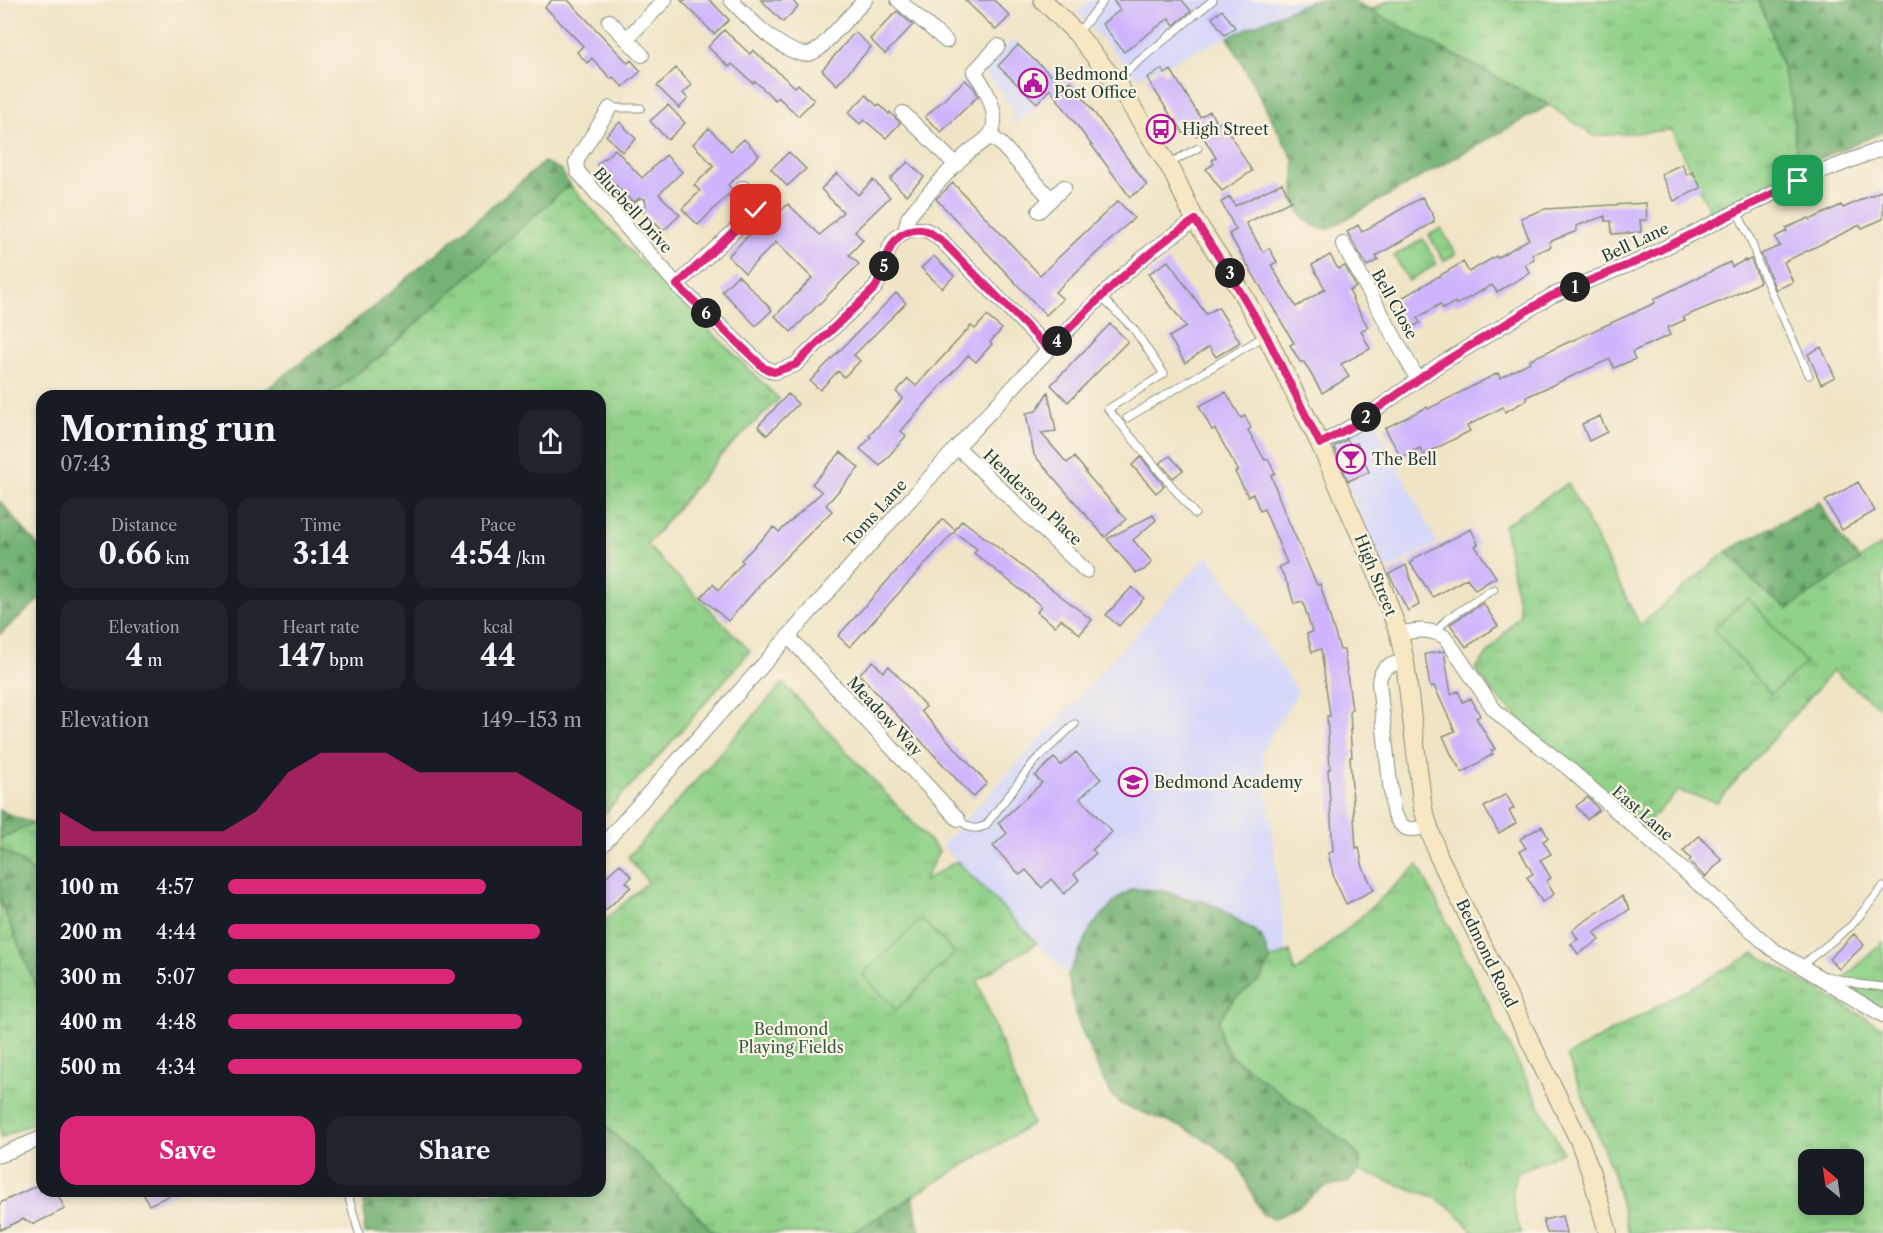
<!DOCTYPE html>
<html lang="en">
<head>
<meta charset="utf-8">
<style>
  body { margin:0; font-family:"Libre Caslon Text",serif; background:#20242c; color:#f1f3f6; height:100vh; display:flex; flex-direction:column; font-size:22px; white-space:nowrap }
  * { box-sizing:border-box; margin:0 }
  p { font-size:20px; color:#9ea1a6 }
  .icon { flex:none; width:33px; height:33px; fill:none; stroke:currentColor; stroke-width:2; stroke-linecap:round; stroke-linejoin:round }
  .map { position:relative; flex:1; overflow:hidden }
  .details { position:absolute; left:36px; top:390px; width:570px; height:807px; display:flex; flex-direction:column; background:#171b24; border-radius:18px; box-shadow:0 3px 9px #0003 }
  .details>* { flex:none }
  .needle { width:39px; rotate:331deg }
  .buttons { position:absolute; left:1798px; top:1149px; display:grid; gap:12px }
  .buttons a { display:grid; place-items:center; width:66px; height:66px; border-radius:12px; background:#171b24; box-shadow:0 3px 9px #0003; font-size:30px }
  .pin { position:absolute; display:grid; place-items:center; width:51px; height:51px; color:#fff; margin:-26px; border-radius:12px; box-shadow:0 3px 9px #0006 }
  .km { position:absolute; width:30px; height:30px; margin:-15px; border-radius:50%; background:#222; color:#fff; font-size:16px; line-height:30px; text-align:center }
  .round { display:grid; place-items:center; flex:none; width:63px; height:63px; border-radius:18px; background:#20242c }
  .summary { display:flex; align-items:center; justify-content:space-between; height:102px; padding:0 24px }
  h1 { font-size:33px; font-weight:700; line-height:45px }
  .figures { display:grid; grid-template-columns:repeat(3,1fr); gap:9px; height:102px; padding:6px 24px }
  .figures div { display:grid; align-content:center; border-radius:15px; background:#20242c; text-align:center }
  .figures b { font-size:30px; font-weight:700 }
  .figures small { font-size:16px; font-weight:400 }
  .figures p { font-size:16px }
  .chart { height:168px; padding:12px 24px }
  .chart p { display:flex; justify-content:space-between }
  .chart svg { width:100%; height:108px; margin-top:6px; fill:#db2777; opacity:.7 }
  .button { display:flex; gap:12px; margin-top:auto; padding:12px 24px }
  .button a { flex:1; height:69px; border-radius:18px; background:#db2777; color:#fff; font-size:24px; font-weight:700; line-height:69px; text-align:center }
  .button a+a { background:#20242c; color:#f1f3f6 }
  ul { padding:0 24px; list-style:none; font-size:20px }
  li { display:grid; grid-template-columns:96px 72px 1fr; align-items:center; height:45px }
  li i { height:15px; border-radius:8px; background:#db2777 }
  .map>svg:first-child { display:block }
  .built { fill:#d5d8f9 }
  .grass { fill:url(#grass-tufts); stroke:#58875e; stroke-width:1.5; fill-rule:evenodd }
  .forest { fill:url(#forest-firs); stroke:#4a7854; stroke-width:1.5 }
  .pitch { fill:#91d189; stroke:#58875e; stroke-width:1.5 }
  .building { fill:#ceb5fd }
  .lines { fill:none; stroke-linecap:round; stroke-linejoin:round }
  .lane-casing { stroke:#87907d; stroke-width:9 }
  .street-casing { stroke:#87907d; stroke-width:16 }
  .secondary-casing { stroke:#87907d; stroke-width:20 }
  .lane { stroke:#fff; stroke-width:7 }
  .street { stroke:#fff; stroke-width:14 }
  .secondary { stroke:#f8e7c3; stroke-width:18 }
  .route-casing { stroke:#fff; stroke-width:12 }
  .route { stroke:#db2777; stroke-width:8 }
  .labels { text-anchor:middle; stroke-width:4.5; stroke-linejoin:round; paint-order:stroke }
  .poi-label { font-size:16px; fill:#1f3d34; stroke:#fcf5e5; text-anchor:start }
  .street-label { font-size:16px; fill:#1f3d34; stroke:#fcf5e5 }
  .park-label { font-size:16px; fill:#365b45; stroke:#fcf5e5 }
</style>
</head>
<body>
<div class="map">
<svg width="1883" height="1233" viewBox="0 0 1883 1233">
  <defs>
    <pattern id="grass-tufts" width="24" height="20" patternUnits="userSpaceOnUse" patternTransform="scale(1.5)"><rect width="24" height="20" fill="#91d189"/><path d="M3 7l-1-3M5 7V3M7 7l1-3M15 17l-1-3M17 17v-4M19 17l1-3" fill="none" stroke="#76ab71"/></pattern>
    <pattern id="forest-firs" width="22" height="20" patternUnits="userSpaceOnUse" patternTransform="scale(1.5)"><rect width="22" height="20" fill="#74b375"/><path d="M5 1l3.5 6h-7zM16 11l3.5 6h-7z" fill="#5f9361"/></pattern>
  </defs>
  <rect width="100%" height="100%" fill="#fcf5e5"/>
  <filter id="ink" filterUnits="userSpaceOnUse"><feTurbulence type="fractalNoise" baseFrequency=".0167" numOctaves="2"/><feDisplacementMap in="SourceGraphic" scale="12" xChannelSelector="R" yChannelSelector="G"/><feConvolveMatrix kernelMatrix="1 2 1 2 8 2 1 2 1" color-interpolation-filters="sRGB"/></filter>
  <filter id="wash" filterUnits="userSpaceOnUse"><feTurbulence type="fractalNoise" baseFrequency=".008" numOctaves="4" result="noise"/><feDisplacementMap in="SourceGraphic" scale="24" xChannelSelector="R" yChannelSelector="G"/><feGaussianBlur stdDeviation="1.35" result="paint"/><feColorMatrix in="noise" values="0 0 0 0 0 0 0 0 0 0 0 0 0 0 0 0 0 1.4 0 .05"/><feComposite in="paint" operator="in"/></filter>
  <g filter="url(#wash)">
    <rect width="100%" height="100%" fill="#efe4c6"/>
    <!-- built -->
    <path class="built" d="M1090,0H1312L1138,77L1077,13Z
      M1014,39L1046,68L1061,75L1073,76L1013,125L1012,103L1007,102L1003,93L983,71Z
      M1373,418L1437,543L1385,572L1328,442Z
      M1208,555L1298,692L1262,750L1286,952L1270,960L1148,1057L942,846Z"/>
    <!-- grass -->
    <path class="grass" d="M1390,0H1758L1770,27L1791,97L1798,168L1711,213L1671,130L1594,136L1546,103L1370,11Z
      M570,186L633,254L779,399L722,454L647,545L750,651L660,755L600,818V396H327L382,355L562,190Z
      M1441,228L1456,254L1444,261L1429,235Z
      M1423,239L1437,264L1409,281L1394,256Z
      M1568,483L1640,625L1727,551C1748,576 1760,590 1788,608L1883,544V708L1868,699L1833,671L1717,802L1678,791L1642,828L1517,717L1491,690L1475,669L1520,614L1504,525Z
      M783,683L939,851L924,881L957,861L1037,943L977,980L1032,1124L852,1233H714L657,1174L600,1121V924L648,882L628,857Z
      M42,822V884C31,868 17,858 0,849V839L33,823Z
      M1418,865L1563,1152L1517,1173C1508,1195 1515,1212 1521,1233H1473L1457,1213L1434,1197L1359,1171L1360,1158L1348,1144L1234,1058L1221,1042L1219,1020L1233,1000L1261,979L1270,960L1290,951L1295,973L1346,930Z
      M0,901L42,1000V1121L21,1128L0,1138Z
      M1883,942V1010L1838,984Z
      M1754,953L1883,1028V1233H1629L1613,1173L1567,1056ZM1809,1160H1854V1204H1809Z"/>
    <!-- forest -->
    <path class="forest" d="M1312,0H1351L1549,105L1328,229L1316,227L1303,218L1294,202V161L1228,37Z
      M1758,0H1883V132L1798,168L1791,97L1770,27Z
      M544,162L561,170L570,186L562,191L382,355L327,396H258L377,304Z
      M0,501L42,551V597L0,634Z
      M1819,502L1843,541L1860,560L1788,609C1761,591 1747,576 1727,551Z
      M0,810L14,817L33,823L0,839Z
      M0,849C17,857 31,868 42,884V1000L0,901Z
      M1132,889L1162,890L1184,898L1203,901L1219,908L1261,935L1270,960L1261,979L1233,1000L1219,1020L1221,1042L1234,1058L1348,1144L1360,1158L1359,1171L1348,1182L1324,1187L1299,1206L1274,1219L1262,1214L1238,1165L1210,1142L1184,1128L1121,1104L1113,1097L1101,1076L1076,1017L1068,975L1092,926L1118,898Z
      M608,1128L657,1174L714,1233H364L365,1222L363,1191H600V1131Z
      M913,1196L920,1233H852Z"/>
    <!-- pitch -->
    <path class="pitch" d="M1748,598L1806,663L1771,694L1713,629Z
      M921,919L955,953L896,1010L863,975Z"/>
    <g id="blocks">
      <!-- building -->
      <path class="building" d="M552,0H568L628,63L631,60L641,71L623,87L613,77L611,79L592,58L587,63L577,52L583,46L545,7Z
        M681,0H710L729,20L714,34Z
        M761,0H792L798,7L783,22Z
        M965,0H994L1010,16L996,30Z
        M1113,0H1182L1191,11L1174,25L1169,18L1124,52L1102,24L1120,10Z
        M1222,10L1235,27L1225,35L1212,18Z
        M897,11L913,25L885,54L870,39Z
        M724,30L750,54L753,50L795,87L798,84L814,100L798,116L778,97L775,100L755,81L753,83L732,64L729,67L708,47Z
        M855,32L871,47L837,85L822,70Z
        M1018,45L1063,86L1071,81L1147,185L1130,197L1050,89L1037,103L998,66Z
        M676,68L692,85L683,93L688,99L679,108L657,86Z
        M1161,69L1165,74L1171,70L1200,117L1210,111L1217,124L1222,121L1252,171L1222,191L1206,169L1214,164L1212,160L1216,158L1201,133L1196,136L1193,131L1185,136L1176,120L1174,121L1147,78Z
        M965,80L974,88L978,96L941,132L925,117Z
        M866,95L877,106L879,104L889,114L890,112L900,123L886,138L864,120L860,124L848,113Z
        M668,105L685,123L668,140L650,121Z
        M620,122L636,139L622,152L606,135Z
        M709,128L731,151L744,139L759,155L728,185L733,190L698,225L682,209L700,191L694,185L714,166L693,144Z
        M615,149L642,178L666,155L682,172L659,194L680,215L663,231L642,210L646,204L645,199L639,198L634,202L628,198L597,165Z
        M789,152L806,169L787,186L771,169Z
        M908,162L924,177L906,195L890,179Z
        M1682,164L1687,175L1693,172L1701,188L1674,201L1661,174Z
        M837,173L858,195L873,180L890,197L856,230L855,232L863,240L849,255L859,264L791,332L775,316L812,278L776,242L745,273L728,256L763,221L767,225L788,204L820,235L843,212L821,189Z
        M953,183L1040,275L1118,201L1134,218L1055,292L1063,299L1046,315L936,199Z
        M1282,183L1291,201L1246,223L1263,252L1269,248L1277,262L1271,265L1296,307L1325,289L1312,265L1330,255L1338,269L1345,266L1356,287L1349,291L1353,298L1352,299L1368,327L1361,331L1370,349L1341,364L1349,377L1322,393L1304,362H1300L1290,345L1294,343L1229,234L1236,230L1221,202L1230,197L1235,206Z
        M1883,190V219L1862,228L1860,225L1784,262L1793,282L1776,290L1761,254L1780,246L1775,237L1787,231L1786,228L1809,218L1810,220L1841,205L1843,208Z
        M1422,197L1434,217V222L1376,256L1378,260L1367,266L1347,232L1358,225L1362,232Z
        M1646,203L1647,220H1640L1641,232L1612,234L1611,221H1605V216L1576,226L1577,231L1549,242L1551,247L1532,254L1534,259L1525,265L1530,273L1497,292L1492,285L1456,305L1455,302L1443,309L1440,304L1417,318L1420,323L1408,329L1393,303L1463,262L1469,272L1496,256L1497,258L1529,239L1521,218L1545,209Z
        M934,256L954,276L942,288L921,268Z
        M1751,259L1760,282L1731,297L1683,317L1685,320L1667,328L1670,335L1632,352L1635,359L1614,368L1610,359L1579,373L1526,397L1527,400L1505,412L1503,407L1467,426L1470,431L1423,455L1420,448L1401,457L1385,428L1427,407L1428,409L1498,373L1500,378L1530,362L1529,360L1655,303L1654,299L1730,262L1732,267L1745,260L1746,261Z
        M1168,261L1206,314L1218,307L1240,342L1216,357L1209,347L1185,363L1169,337L1186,327L1148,274Z
        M738,275L772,310L756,326L722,291Z
        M896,293L906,303L854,355L860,361L844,377L838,371L820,390L810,381Z
        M987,316L1002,329L990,342L992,344L976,362L968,355L901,431L906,436L880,466L860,449L871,437L869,436L903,398L896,392L908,379L916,386L971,326L975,329Z
        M1110,324L1128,341L1068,402L1051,385Z
        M1821,347L1835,377L1821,384L1808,354Z
        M1048,392L1056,431L1041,433L1067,463L1074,457L1086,471L1085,472L1126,519L1105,537L1034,455L1026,413L1036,411Z
        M1226,392L1241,418L1245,416L1251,428L1248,430L1265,460L1268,459L1275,473L1271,475L1284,511L1317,585L1320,584L1340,650H1344L1352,710H1350L1351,730H1350L1352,757H1350L1356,848L1359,847L1363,868L1374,890L1346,904L1334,878L1328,853L1333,852L1328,769H1330L1327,716H1330L1321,649L1312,652L1307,634L1312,632L1303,602L1294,604L1289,587L1279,567L1287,563L1264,509L1260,511L1253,494L1248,496L1235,472L1238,470L1215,429L1212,430L1199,406Z
        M788,394L798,404L767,435L758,426Z
        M1600,416L1607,432L1589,441L1582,424Z
        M1347,439L1350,445L1357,443L1369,472L1348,481L1334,447Z
        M841,452L859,468L826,505L832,511L758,585L759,586L728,621L701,597L713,584L719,590L743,562L741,560L774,527L779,532L822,492L812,484Z
        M1170,456L1183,470L1173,478L1160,463Z
        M1141,457L1164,486L1156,493L1132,465Z
        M1858,482L1875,511L1842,530L1825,501Z
        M1153,515L1156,520L1133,540L1152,562L1144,570L1136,573L1107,539Z
        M943,519L955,530L962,520L1092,620L1080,634L1061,619L1055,626L1037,612L1041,606L974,553L977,549L954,532L850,647L838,636Z
        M1471,529L1478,544L1475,546L1496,577L1475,590L1467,578L1433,597L1410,563L1414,561L1413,559Z
        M1406,565L1419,605L1408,611L1389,574Z
        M1132,587L1144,598L1119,626L1106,615Z
        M1483,603L1498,626L1466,647L1450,624Z
        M1444,651L1451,694L1458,691L1463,702L1471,698L1480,716L1476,718L1495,749L1491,751L1493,754L1462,773L1452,756L1443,736L1455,731L1434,686L1430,687L1425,654Z
        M873,661L883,672L889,666L926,707L921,711L987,783L973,797L859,674Z
        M1076,752L1101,779L1080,798L1112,832L1092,850L1096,853L1074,874L1079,880L1064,894L1051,879L1042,888L1026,870L1020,875L993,846L1007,833L998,823L1042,783L1035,776L1054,758L1061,765Z
        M1506,794L1514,808L1509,811L1516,823L1499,833L1484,807Z
        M1588,797L1599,810L1587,819L1576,806Z
        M1542,826L1548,838L1543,841L1551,854L1540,860L1551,878L1546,881L1554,894L1542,902L1527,877L1533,874L1520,851L1526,848L1520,839Z
        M1699,836L1722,860L1705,877L1689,861L1691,859L1683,851Z
        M620,864L632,877L626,882L631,887L600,915V882Z
        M1622,896L1630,909L1594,933L1599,940L1578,954L1571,944L1578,939L1572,930Z
        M1854,934L1864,945L1839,969L1829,959Z
        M38,1185L40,1191H56L65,1209L34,1224L23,1219L0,1230V1203Z
        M142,1191H179L149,1205Z
        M1562,1216L1566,1233H1547L1543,1220Z"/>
    </g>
  </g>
  <g filter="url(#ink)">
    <use href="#blocks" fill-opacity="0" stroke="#87907d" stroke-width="1.5"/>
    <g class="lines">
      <!-- lane casing -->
      <g class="lane-casing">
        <path id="lane" d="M1077,34L1104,0
          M1116,80L1213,0
          M610,108H641
          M1170,163L1198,148
          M1737,211L1752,243L1758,263L1809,375
          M620,221L641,203
          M1101,297L1133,328L1164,374L1108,409L1195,514
          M1127,418L1266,335
          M1436,632L1447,619L1494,589
          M958,819C968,827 974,832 986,825L1034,762L1075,724
          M1801,966L1851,926L1883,887
          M1827,976L1858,984L1883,987
          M347,1191L359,1233"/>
      </g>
      <!-- street casing -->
      <g class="street-casing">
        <path id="street" d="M731,0C747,17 779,50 803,54C810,55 814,52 820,48L865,0
          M898,0L946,41
          M609,21L642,55
          M626,39L665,0
          M610,108L579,156L576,163L578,172L677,285L764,367L774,372L795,365L875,288C884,274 884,257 892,243C899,231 918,225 930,232C934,234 938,238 942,241L1049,349
          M903,113L956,165
          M990,136L1000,143L1051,199
          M1039,211L1064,187
          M905,232L908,218L915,209C933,189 950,168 970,151C976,146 985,142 989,136C1003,119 985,86 974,72L998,46
          M1343,244L1418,380
          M677,285L756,210L758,203L743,188
          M1320,444L1354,425L1439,365L1551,296L1638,261L1798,181L1883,148
          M957,447L1086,571
          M1399,634C1416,630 1429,628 1445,637L1493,708L1503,718L1567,767L1772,949L1883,1015
          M788,636L958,819
          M1405,662C1391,664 1380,666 1379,683L1393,811C1401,831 1409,832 1428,826
          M600,848L957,447L1049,349L1118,280L1150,252L1195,220
          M0,1155L42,1138"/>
      </g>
      <!-- secondary casing -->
      <g class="secondary-casing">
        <path id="secondary" d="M1043,0L1077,34L1118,85L1172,171L1195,220L1235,281L1266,335L1320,444L1377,573L1399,634L1405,662L1423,809L1438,855L1579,1140L1591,1173L1608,1233"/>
      </g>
      <!-- lane -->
      <use href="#lane" class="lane"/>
      <!-- street -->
      <use href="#street" class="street"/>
      <!-- secondary -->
      <use href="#secondary" class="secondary"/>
    </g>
  </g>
  <g class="lines" filter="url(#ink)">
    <!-- route casing -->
    <g class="route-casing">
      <path id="route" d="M756,210L677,285L764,368L774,372L795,365L875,288C887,270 884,241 907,232C922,226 930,232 942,241L1049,349C1095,303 1140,255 1195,220L1234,281L1266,335L1320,444L1354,425L1439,365L1551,296L1638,261L1798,181"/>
    </g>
    <!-- route -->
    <use href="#route" class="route"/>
  </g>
  <!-- icons -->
  <defs>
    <g id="civic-ring" transform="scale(1.5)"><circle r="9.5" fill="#fcf5e5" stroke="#b5179e" stroke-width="1.5"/><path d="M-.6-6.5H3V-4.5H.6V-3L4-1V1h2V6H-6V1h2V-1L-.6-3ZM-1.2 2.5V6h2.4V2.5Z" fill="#b5179e"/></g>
    <g id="bus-ring" transform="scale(1.5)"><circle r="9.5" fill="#fcf5e5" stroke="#b5179e" stroke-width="1.5"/><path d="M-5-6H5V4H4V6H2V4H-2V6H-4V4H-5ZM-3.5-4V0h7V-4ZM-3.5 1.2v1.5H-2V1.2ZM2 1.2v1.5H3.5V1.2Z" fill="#b5179e"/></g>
    <g id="bar-ring" transform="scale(1.5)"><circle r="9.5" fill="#fcf5e5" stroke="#b5179e" stroke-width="1.5"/><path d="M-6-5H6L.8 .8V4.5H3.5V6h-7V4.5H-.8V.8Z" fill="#b5179e"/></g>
    <g id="school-ring" transform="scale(1.5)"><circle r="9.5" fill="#fcf5e5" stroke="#b5179e" stroke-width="1.5"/><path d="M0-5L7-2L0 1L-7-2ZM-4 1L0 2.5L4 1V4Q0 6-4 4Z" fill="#b5179e"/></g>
  </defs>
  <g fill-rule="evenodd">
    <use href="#civic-ring" x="1033" y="83"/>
    <use href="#bus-ring" x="1161" y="129"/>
    <use href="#bar-ring" x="1351" y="459"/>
    <use href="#school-ring" x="1133" y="782"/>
  </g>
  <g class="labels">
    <!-- poi labels -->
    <g class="poi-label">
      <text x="1054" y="80">Bedmond<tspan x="1054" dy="18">Post Office</tspan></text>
      <text x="1182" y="135">High Street</text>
      <text x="1372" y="465">The Bell</text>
      <text x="1154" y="788">Bedmond Academy</text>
    </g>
    <!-- street labels -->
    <g class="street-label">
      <text transform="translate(633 210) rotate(48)" y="6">Bluebell Drive</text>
      <text transform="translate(1635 242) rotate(-25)" y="6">Bell Lane</text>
      <text transform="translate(1395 304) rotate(61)" y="6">Bell Close</text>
      <text transform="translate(1033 497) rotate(44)" y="6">Henderson Place</text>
      <text transform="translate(875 513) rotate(-48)" y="6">Toms Lane</text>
      <text transform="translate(1376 575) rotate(68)" y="6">High Street</text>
      <text transform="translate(885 716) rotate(47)" y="6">Meadow Way</text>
      <text transform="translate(1643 813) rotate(41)" y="6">East Lane</text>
      <text transform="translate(1487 953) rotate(64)" y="6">Bedmond Road</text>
    </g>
    <!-- park labels -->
    <g class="park-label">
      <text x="791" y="1035">Bedmond<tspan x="791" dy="18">Playing Fields</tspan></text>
    </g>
  </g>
</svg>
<div class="buttons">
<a><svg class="needle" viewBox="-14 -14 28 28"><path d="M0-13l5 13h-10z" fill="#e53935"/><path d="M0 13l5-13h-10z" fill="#9ea1a6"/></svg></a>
</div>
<div class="pin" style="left:1798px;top:181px;background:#1e9e55"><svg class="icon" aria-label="arrive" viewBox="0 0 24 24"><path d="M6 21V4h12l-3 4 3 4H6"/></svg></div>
<div class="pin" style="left:756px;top:210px;background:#d93025"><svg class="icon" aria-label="check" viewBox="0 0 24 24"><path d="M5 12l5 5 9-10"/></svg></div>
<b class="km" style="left:1575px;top:287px">1</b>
<b class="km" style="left:1366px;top:417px">2</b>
<b class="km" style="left:1230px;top:273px">3</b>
<b class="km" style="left:1057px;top:341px">4</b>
<b class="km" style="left:884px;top:266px">5</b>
<b class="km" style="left:706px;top:313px">6</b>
<section class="details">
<div class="summary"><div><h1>Morning run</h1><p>07:43</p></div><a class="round"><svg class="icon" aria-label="share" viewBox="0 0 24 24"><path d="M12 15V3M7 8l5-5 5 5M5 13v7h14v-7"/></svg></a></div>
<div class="figures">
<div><p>Distance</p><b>0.66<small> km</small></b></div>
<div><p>Time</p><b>3:14</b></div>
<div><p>Pace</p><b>4:54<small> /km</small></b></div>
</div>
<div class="figures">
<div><p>Elevation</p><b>4<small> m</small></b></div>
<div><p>Heart rate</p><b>147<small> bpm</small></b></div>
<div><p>kcal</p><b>44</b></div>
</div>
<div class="chart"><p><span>Elevation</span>149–153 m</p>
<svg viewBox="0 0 160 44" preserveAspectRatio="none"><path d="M0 44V30L10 38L20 38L30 38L40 38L50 38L60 30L70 14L80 6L90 6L100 6L110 14L120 14L130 14L140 14L150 22L160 30V44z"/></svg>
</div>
<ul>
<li><b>100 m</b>4:57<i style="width:73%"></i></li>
<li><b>200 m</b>4:44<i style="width:88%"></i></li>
<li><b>300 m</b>5:07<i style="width:64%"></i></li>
<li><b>400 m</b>4:48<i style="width:83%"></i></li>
<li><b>500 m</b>4:34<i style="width:100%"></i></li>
</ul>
<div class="button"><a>Save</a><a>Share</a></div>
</section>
</div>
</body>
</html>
